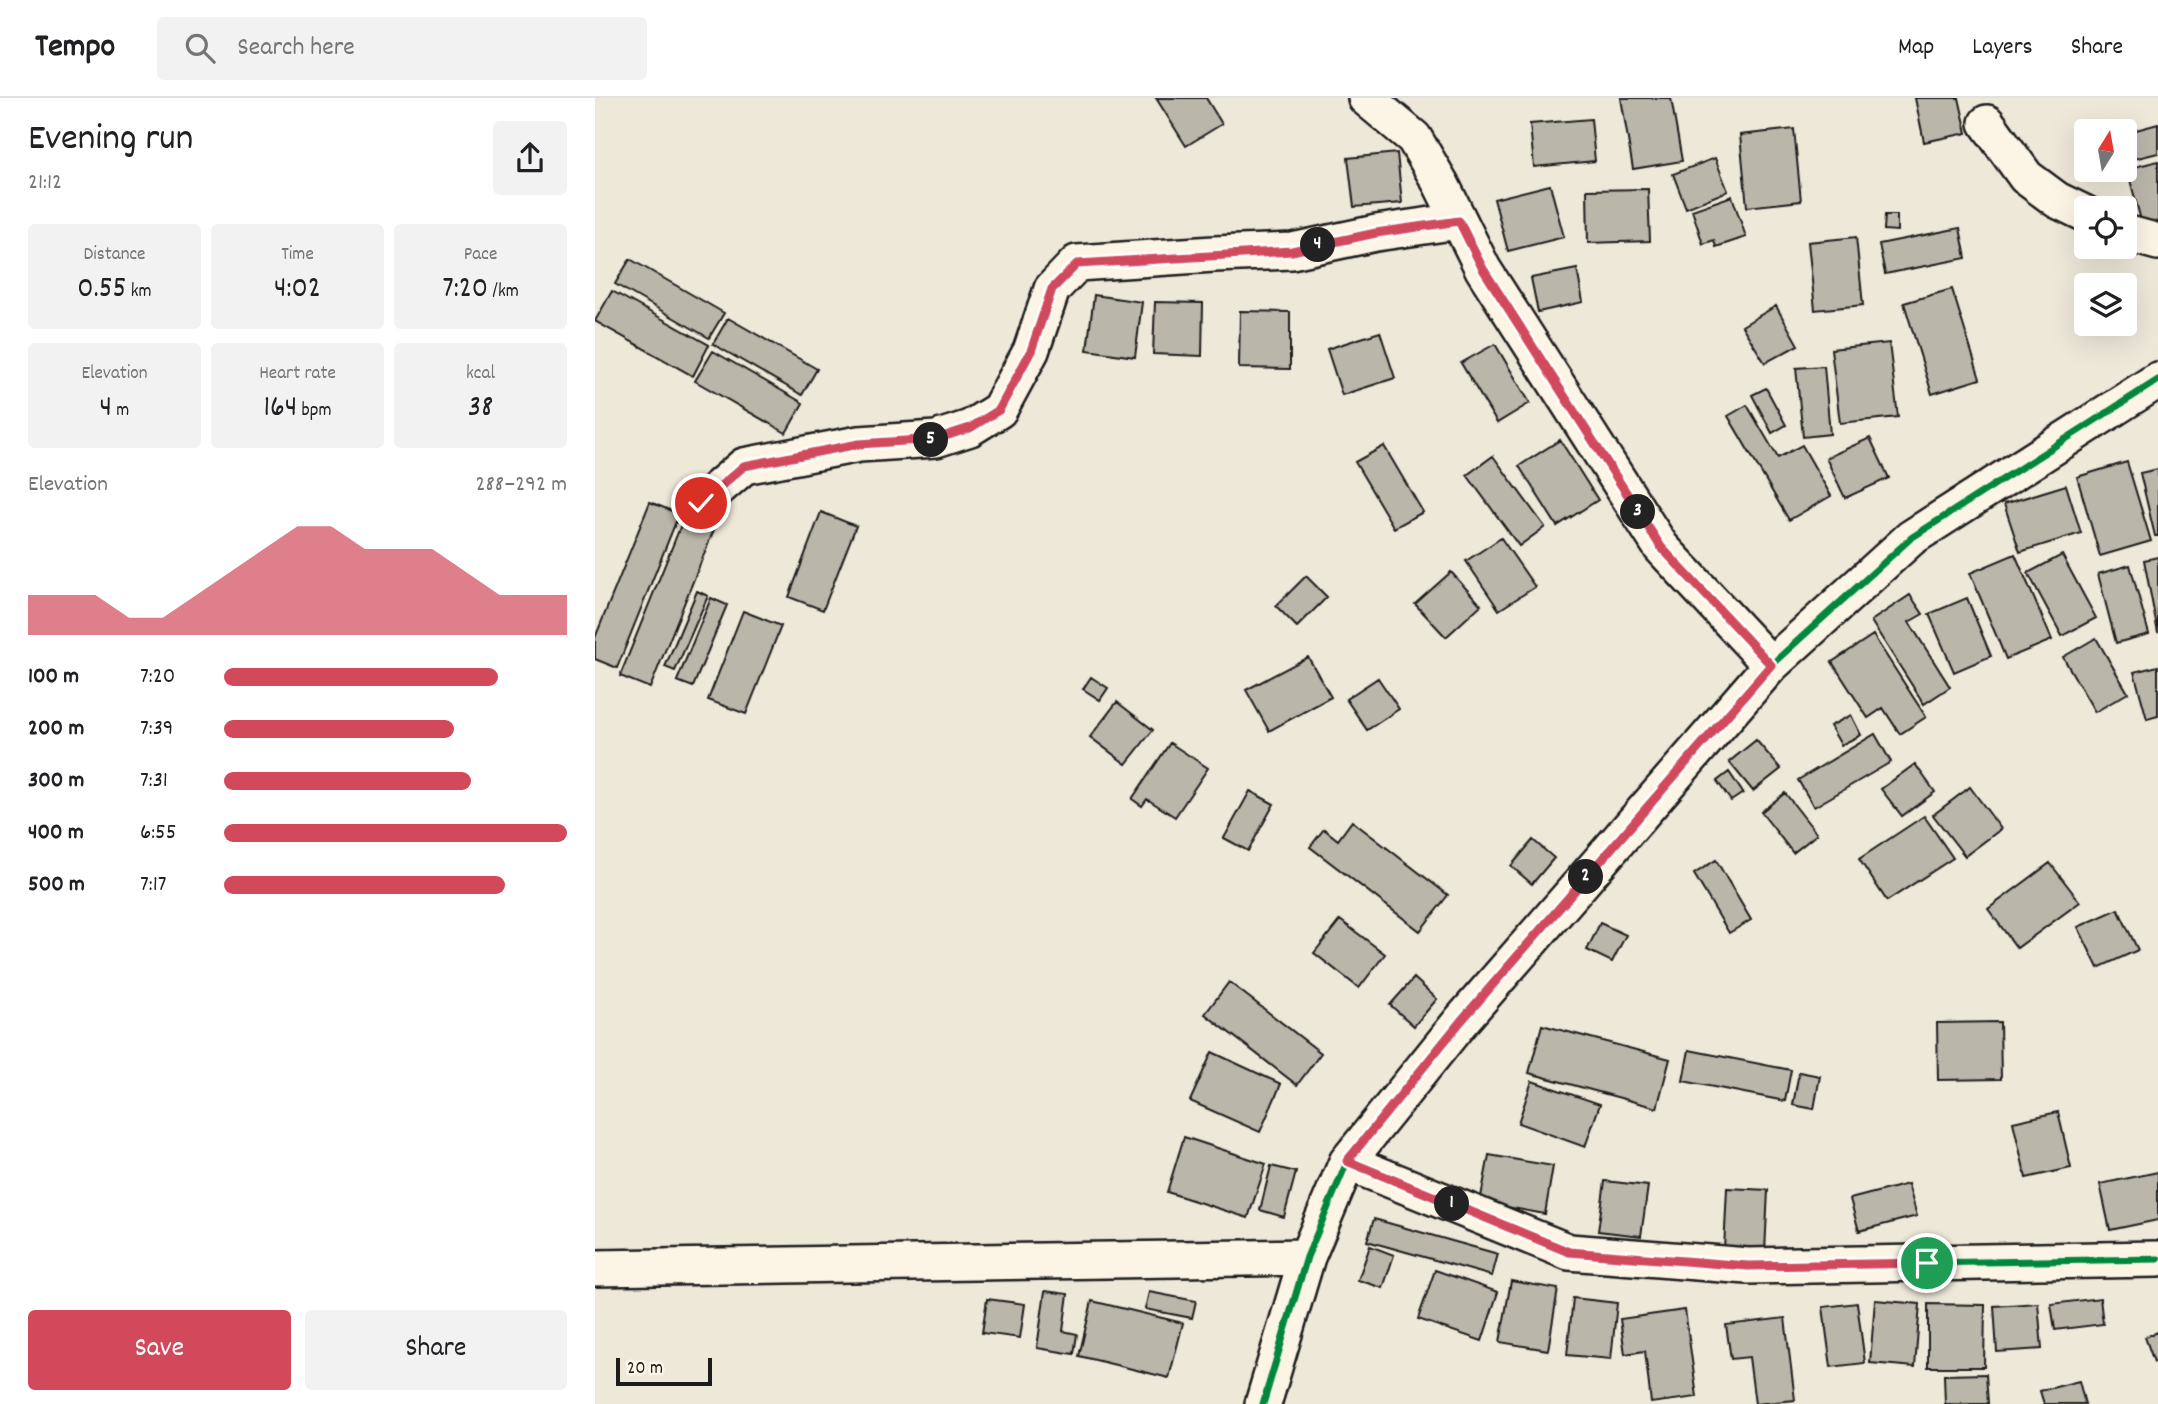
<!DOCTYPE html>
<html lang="en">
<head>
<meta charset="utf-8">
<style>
  body { margin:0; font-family:Dekko,sans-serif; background:#f2f2f2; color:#202124; height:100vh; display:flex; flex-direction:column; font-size:26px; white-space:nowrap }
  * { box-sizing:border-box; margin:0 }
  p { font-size:23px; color:#757577 }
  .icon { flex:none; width:38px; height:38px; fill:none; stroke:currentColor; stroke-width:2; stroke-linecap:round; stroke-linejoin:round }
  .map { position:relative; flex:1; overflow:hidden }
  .drawer { display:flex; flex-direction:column; background:#fff; width:595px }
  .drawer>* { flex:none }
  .needle { width:46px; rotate:11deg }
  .controls { position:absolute; left:1479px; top:21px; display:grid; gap:14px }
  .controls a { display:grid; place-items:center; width:63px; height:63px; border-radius:7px; background:#fff; box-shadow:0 7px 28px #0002; font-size:35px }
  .scale { position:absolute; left:21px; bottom:18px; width:96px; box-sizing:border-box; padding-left:7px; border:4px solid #1c1c1c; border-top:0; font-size:19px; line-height:24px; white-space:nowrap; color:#1c1c1c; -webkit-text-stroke:5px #fcf5e5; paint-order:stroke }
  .pin { position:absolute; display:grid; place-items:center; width:60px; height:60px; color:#fff; margin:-30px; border:4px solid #fff; border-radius:50%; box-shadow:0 2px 7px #0007 }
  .km { position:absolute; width:35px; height:35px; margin:-18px; border-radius:50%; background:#222; color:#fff; font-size:19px; line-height:35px; text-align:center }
  .round { display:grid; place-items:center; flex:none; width:74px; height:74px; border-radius:7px; background:#f2f2f2 }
  .head { display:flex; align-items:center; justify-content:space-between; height:119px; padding:0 28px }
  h1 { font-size:38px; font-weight:600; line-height:52px }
  .stats { display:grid; grid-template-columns:repeat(3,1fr); gap:10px; height:119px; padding:7px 28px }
  .stats div { display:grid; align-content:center; border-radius:7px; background:#f2f2f2; text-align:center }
  .stats b { font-size:30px; font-weight:600 }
  .stats small { font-size:19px; font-weight:400 }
  .stats p { font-size:19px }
  .chart { height:196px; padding:14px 28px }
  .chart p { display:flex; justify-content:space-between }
  .chart svg { width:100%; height:126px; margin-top:7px; fill:#d1495b; opacity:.7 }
  .button { display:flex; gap:14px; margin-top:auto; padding:14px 28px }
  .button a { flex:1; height:80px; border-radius:7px; background:#d1495b; color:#fff; font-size:28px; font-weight:600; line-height:80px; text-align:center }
  .button a+a { background:#f2f2f2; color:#202124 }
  ul { padding:0 28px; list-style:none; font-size:23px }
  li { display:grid; grid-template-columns:112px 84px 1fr; align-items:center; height:52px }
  li i { height:18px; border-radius:9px; background:#d1495b }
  header { display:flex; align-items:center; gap:42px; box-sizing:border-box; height:98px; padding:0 35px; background:#fff; border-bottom:2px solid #e0e0e0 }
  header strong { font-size:33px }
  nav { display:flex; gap:38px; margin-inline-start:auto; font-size:24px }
  .search { width:490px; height:63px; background:#f2f2f2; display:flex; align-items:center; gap:18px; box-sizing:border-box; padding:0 24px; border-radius:7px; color:#757577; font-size:26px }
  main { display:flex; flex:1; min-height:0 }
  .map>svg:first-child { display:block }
  .building { fill:#bab6aa; stroke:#1c1c1c; stroke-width:2 }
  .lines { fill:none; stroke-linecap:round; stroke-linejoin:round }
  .minor-casing { stroke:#1c1c1c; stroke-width:40 }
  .minor { stroke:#fcf5e5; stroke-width:35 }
  .cycleway-casing { stroke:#fcf5e5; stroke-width:11 }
  .cycleway { stroke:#00873e; stroke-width:7 }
  .route-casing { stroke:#fff; stroke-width:14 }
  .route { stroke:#d1495b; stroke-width:9 }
</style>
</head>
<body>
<header>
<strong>Tempo</strong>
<div class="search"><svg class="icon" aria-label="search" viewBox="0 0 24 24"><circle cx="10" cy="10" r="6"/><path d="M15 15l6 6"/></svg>Search here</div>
<nav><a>Map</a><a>Layers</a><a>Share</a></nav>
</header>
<main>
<section class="drawer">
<div class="head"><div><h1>Evening run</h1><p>21:12</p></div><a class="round"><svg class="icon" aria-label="share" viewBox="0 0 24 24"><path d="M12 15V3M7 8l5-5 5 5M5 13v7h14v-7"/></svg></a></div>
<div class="stats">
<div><p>Distance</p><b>0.55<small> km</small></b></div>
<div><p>Time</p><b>4:02</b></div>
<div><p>Pace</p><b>7:20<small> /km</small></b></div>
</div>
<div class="stats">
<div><p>Elevation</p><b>4<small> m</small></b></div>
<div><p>Heart rate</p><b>164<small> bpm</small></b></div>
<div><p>kcal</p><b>38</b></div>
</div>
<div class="chart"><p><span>Elevation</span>288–292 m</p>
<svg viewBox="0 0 160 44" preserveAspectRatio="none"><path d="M0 44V30L10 30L20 30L30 38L40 38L50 30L60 22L70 14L80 6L90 6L100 14L110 14L120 14L130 22L140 30L150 30L160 30V44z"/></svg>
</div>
<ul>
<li><b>100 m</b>7:20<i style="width:80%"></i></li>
<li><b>200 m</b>7:39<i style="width:67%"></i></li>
<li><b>300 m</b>7:31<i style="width:72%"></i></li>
<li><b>400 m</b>6:55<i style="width:100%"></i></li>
<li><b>500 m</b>7:17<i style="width:82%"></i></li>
</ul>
<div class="button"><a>Save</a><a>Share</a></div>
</section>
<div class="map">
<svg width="1563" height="1306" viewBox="0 0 1563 1306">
  <rect width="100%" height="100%" fill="#eee8d9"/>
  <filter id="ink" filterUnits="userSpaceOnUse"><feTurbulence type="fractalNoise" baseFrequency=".0143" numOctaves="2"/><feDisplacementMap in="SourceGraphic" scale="14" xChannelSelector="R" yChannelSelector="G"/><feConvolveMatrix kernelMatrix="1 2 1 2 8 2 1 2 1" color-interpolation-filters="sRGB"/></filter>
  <g filter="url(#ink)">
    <!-- building -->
    <path class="building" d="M561,0H611L627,26L591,48Z
      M1026,0H1076L1087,63L1038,71Z
      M1320,0H1364L1372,35L1329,44Z
      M996,21L1000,63L939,69L935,26Z
      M1563,26V55L1531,63L1530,35Z
      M1199,31L1206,103L1152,109L1145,37Z
      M802,55L807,105L759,109L753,60Z
      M1120,60L1133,93L1091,110L1078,76Z
      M1563,63V134L1550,137L1532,71Z
      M955,87L969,139L913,153L899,101Z
      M1053,91L1055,143L993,145L992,92Z
      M1137,98L1151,139L1121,149L1119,142L1108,146L1097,112Z
      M1290,117H1302V133L1289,132Z
      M1365,130L1371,160L1290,176L1284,146Z
      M1261,139L1268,207L1220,212L1213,144Z
      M35,161L129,215L114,240L20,186Z
      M982,171L988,204L943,214L936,180Z
      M1357,191L1385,281L1337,296L1309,205Z
      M17,193L114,247L98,278L0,223Z
      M499,197L547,204L540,259L492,252Z
      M560,204L608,205L607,258L558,256Z
      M1181,208L1203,247L1170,265L1147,228Z
      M645,213L695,214V271L644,270Z
      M133,220L222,271L207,297L118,246Z
      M785,234L800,280L747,297L732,251Z
      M1294,245L1303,319L1245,325L1236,251Z
      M900,246L935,305L902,325L866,265Z
      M118,253L208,305L191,335L100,283Z
      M1229,268L1235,336L1208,339L1201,270Z
      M1171,290L1191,327L1177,335L1157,297Z
      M1152,307L1183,360L1207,347L1236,398L1194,422L1133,318Z
      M1275,340L1294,380L1250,400L1231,360Z
      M965,342L1003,402L962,428L924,368Z
      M789,348L828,414L799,430L760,364Z
      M898,358L950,429L924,448L872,377Z
      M1532,364L1556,443L1505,458L1482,379Z
      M1563,371V438H1560L1545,375Z
      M1471,387L1486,435L1425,454L1409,406Z
      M55,404L84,416L22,570L0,561V540Z
      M226,414L261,428L228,512L194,499Z
      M90,417L120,429L55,590L25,578Z
      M906,440L940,489L904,512L871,463Z
      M1420,456L1457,542L1411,561L1375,475Z
      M1467,457L1501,520L1467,538L1433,475Z
      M1563,459V535L1549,462Z
      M1535,467L1554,536L1521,545L1503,476Z
      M856,474L886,507L851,539L820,506Z
      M711,478L732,499L702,529L681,508Z
      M102,493L113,498L80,573L70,569Z
      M1315,497L1328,516L1314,524L1355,589L1329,606L1276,523Z
      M116,500L132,507L98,589L82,583Z
      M1372,500L1396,558L1359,574L1334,516Z
      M148,513L186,528L151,616L113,602Z
      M1278,537L1331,619L1305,636L1288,610L1273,620L1237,564Z
      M1501,540L1533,595L1500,614L1468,559Z
      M713,559L736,599L674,633L651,592Z
      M1563,568V618L1552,621L1539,574Z
      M496,579L513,590L505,602L488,591Z
      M783,580L804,611L772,632L751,601Z
      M522,604L558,632L531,666L495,639Z
      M1256,617L1266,637L1246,647L1235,628Z
      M1280,636L1296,664L1219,709L1203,682Z
      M1161,642L1186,671L1158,693L1134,664Z
      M575,645L613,670L580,719L552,701L547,708L537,701Z
      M1320,666L1340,694L1307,718L1286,691Z
      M1134,674L1148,695L1136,703L1122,683Z
      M1375,689L1406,731L1370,758L1338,717Z
      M655,693L679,706L653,753L629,740Z
      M1190,695L1222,736L1198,755L1166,714Z
      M1329,718L1358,760L1292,803L1264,761Z
      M757,723L853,797L825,833L715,749L729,731L743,742Z
      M938,742L959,760L937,786L916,768Z
      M1121,762L1156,822L1134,835L1099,776Z
      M1455,765L1485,804L1422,850L1393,811Z
      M1523,811L1543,852L1503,870L1483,829Z
      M745,822L790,856L764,890L719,855Z
      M1005,825L1031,837L1017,864L992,852Z
      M819,880L842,901L819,928L795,907Z
      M634,884L726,955L702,987L610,916Z
      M1405,924L1406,981L1343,982L1342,925Z
      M947,927L1075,961L1062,1010L934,975Z
      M1094,952L1196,972L1190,1003L1088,983Z
      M617,954L686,986L665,1034L595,1003Z
      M1204,974L1225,978L1219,1011L1198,1007Z
      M937,983L1005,1006L990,1049L923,1025Z
      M1463,1014L1476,1070L1431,1080L1418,1024Z
      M589,1039L671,1066L653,1120L572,1094Z
      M894,1057L958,1068L950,1116L885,1104Z
      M676,1068L701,1074L689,1119L665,1112Z
      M1563,1074V1122L1515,1132L1505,1086Z
      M1010,1083L1053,1088L1046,1138L1003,1133Z
      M1313,1086L1322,1118L1264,1133L1255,1101Z
      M1132,1090L1173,1092L1170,1154L1129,1152Z
      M779,1121L903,1156L897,1178L772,1143Z
      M775,1148L799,1157L788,1190L763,1182Z
      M840,1172L903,1194L887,1243L823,1221Z
      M916,1183L963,1191L953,1252L905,1244Z
      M450,1193L473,1196L468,1233L482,1236L479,1256L442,1250Z
      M554,1194L601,1203L597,1220L550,1211Z
      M978,1200L1022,1205L1016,1261L972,1257Z
      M1505,1200L1508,1226L1460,1232L1456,1206Z
      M392,1201L430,1206L425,1240L387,1235Z
      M1280,1202L1325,1206L1320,1269L1275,1265Z
      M497,1203L588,1225L574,1280L484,1258Z
      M1262,1205L1270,1265L1236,1269L1228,1209Z
      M1443,1205L1447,1251L1402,1254L1399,1208Z
      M1333,1206L1390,1207L1389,1269H1333Z
      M1090,1212L1102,1299L1056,1305L1050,1253L1030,1256L1025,1221Z
      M1190,1220L1200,1302L1160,1306L1154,1259L1136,1261L1131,1227Z
      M1563,1234V1262L1559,1264L1550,1239Z
      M1391,1276L1393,1306H1350L1349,1277Z
      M1484,1283L1490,1306H1449L1445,1293Z"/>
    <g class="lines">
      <!-- minor casing -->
      <g class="minor-casing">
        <path id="minor" d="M771,0L819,40L846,86L888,171L1066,449L1176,567
          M1392,25L1431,79L1462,102L1491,116
          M1530,135L1563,144
          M106,405L149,368L264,346L341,341L375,330L404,312L436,253L457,191L482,165L619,156L697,153L781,135L864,123
          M752,1064L974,1154L1153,1168L1563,1161
          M0,1170L712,1159
          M668,1306L712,1159L752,1064L866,923L1176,567L1316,440L1563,282"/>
      </g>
      <!-- minor -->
      <use href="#minor" class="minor"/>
      <!-- cycleway casing -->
      <g class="cycleway-casing">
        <path id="cycleway" d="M106,405L149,368L264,346L341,341L375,330L404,312L436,253L457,191L482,165L619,156L697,153L781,135L864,123
          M752,1064L974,1154L1153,1168L1563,1161
          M668,1306L712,1159L752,1064L866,923L1176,567L1316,440L1563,282"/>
      </g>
      <!-- cycleway -->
      <use href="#cycleway" class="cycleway"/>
    </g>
  </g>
  <g class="lines" filter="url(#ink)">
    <!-- route casing -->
    <g class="route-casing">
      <path id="route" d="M106,405L149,368L264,346L341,341L375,330L404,312L436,253L457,191L482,166L697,153L781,135L864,123L888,171L1066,449L1176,567L866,923L752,1063L974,1154L1153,1168L1332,1165"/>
    </g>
    <!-- route -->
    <use href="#route" class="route"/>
  </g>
</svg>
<div class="controls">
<a><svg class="needle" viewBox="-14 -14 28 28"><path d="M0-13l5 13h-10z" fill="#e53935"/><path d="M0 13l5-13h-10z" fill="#757577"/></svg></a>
<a><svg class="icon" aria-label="locate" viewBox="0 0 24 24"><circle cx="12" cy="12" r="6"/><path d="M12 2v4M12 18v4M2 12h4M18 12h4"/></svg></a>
<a><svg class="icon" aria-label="layers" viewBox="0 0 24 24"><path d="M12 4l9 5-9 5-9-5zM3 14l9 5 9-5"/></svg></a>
</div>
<div class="scale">20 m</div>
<div class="pin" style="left:1332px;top:1165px;background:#1e9e55"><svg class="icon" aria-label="arrive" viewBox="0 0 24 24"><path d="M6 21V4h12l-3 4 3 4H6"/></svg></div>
<div class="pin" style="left:106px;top:405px;background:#d93025"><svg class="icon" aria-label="check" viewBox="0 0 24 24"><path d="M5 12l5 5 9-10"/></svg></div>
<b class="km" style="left:857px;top:1106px">1</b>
<b class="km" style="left:991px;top:779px">2</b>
<b class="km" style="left:1043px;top:414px">3</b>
<b class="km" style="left:723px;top:147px">4</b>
<b class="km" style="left:336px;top:342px">5</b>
</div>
</main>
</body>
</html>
